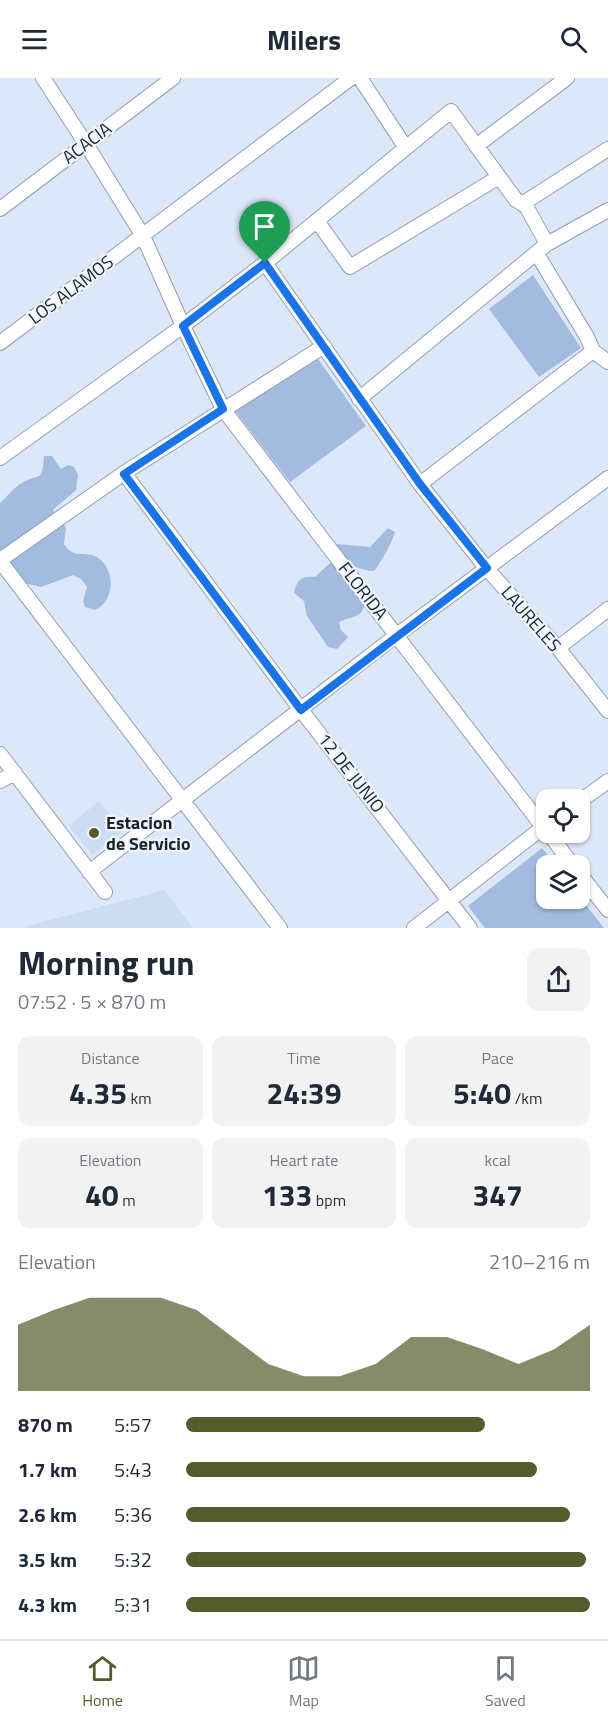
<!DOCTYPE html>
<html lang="en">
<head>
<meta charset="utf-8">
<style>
  body { margin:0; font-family:"Titillium Web",sans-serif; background:#f2f2f3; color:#1f2937; height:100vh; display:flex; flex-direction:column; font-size:22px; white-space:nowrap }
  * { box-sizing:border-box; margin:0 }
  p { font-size:20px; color:#747a83 }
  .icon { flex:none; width:33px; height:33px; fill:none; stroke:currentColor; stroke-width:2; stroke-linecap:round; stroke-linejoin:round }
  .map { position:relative; height:850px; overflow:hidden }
  .side { display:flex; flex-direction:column; background:#fff; flex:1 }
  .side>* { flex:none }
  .fabs { position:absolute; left:536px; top:711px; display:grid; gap:12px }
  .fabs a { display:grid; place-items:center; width:54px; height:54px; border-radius:12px; background:#fff; box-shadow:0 2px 4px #0004; font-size:30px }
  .pin { position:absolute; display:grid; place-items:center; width:51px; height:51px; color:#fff; margin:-62px -26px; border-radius:50% 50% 50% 0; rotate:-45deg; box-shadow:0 0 6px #0007 }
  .pin .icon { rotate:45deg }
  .round { display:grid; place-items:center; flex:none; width:63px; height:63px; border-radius:12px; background:#f2f2f3 }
  .head { display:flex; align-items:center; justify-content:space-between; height:102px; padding:0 18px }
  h1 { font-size:33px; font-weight:700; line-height:45px }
  .metrics { display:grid; grid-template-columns:repeat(3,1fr); gap:9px; height:102px; padding:6px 18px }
  .metrics div { display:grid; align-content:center; border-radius:12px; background:#f2f2f3; text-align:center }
  .metrics b { font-size:30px; font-weight:700 }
  .metrics small { font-size:16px; font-weight:400 }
  .metrics p { font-size:16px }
  .chart { height:168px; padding:12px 18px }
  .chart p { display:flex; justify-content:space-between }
  .chart svg { width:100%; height:108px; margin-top:6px; fill:#545c2b; opacity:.7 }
  ul { padding:0 18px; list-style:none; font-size:20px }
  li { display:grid; grid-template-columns:96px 72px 1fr; align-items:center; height:45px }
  li i { height:15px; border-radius:8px; background:#545c2b }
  header { display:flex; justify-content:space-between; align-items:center; height:78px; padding:0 18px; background:#fff; font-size:27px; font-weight:700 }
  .tab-bar { display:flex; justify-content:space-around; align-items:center; height:84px; border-top:2px solid #e0e1e3; background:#fff; font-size:16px; color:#747a83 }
  .tab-bar a { display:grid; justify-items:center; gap:3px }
  .tab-bar .on { color:#545c2b }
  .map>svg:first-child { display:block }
  .built { fill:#ccdcf3 }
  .green { fill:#a2bbdf }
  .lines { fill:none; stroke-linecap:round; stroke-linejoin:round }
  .minor-casing { stroke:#939ead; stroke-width:16 }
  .minor { stroke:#fff; stroke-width:14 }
  .route-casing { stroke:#fff; stroke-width:12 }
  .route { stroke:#1a73e8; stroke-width:8 }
  .poi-dot { fill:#545c2b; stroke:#eef5ff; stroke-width:2 }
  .labels { text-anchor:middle; stroke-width:4.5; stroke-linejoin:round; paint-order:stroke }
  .street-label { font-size:18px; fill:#1e2228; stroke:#eef5ff }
  .poi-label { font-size:18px; font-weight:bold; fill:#1e2228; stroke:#eef5ff; text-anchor:start }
</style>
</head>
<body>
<header><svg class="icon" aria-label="menu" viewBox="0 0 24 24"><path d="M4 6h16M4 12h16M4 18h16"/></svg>Milers<svg class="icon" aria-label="search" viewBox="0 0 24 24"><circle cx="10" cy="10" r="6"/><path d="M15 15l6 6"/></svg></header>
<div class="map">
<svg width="608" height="850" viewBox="0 0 608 850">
  <rect width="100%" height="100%" fill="#dce8f9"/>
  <!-- built -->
  <path class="built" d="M99,723L123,753L92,777L69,748Z
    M165,812L193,850H24L27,848Z"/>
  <!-- green -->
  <path class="green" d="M533,197L581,270L539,299L489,231Z
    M318,281L366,348L290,404L235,333Z
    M44,378H52L61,391L68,387L74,389L78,397L76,412L53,432L66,450L64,466C75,483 84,471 98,480C116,492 115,523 95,532L85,529L83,523L87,509L81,501L73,497L41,509L15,503L0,484V425C7,419 14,409 22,405C40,394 42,406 44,378Z
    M388,450L395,454C394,461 379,488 374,493C362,493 350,485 337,484L331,470L337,466L370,469Z
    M330,485L337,486L365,525C362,541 351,538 339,544L341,552L348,559L337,571L328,569L307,538L304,523L294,515C297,501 302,498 315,499Z
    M542,770L555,787L546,788V820H579V818L604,850H485L468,828Z"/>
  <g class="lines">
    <!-- minor casing -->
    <g class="minor-casing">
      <path id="minor" d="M43,0L86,66L143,158L183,248L223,331L546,753
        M360,0L406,70
        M476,68L567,0
        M522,126L608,71
        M0,131L173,0
        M317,143L350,189L499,99
        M537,176L587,259L593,273L608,284
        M265,185L420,406L487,491L558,570L608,633
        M0,265L351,0
        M359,321L547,166L608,132
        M0,380L183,248L265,185L451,33L516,122L526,128L547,166
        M124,395L301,632L470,850
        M420,406L593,273
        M0,482L124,395L324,268
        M0,483L280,850
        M558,570L608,531
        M0,676L105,814
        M0,703L15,695
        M579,724L608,703
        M548,754L573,788
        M89,794L397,557L608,400
        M579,795L608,832
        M414,850L546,747"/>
    </g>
    <!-- minor -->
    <use href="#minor" class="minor"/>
  </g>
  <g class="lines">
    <!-- route casing -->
    <g class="route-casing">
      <path id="route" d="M265,185L420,406L487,490L301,632L124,396L223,331L183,248Z"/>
    </g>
    <!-- route -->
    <use href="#route" class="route"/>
  </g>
  <!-- markers -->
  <circle class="poi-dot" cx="94" cy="755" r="6"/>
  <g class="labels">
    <!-- street labels -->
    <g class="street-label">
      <text transform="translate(87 65) rotate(-37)" y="6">ACACIA</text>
      <text transform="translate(71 212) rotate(-37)" y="6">LOS ALAMOS</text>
      <text transform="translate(363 513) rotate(52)" y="6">FLORIDA</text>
      <text transform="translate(531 541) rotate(49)" y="6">LAURELES</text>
      <text transform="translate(351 695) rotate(52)" y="6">12 DE JUNIO</text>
    </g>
    <!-- poi labels -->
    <g class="poi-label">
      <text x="106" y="751">Estacion<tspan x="106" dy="21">de Servicio</tspan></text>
    </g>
  </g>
</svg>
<div class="fabs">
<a><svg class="icon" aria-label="locate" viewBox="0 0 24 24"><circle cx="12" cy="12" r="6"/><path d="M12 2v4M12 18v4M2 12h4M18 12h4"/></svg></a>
<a><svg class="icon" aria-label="layers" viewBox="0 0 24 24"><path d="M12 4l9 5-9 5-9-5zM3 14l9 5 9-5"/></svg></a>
</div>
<div class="pin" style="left:265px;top:185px;background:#1e9e55"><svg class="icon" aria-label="arrive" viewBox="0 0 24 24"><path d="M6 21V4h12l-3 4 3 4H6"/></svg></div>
</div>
<section class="side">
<div class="head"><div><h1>Morning run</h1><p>07:52 · 5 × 870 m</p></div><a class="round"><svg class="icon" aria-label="share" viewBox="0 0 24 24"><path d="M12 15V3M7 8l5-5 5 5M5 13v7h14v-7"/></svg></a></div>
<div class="metrics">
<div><p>Distance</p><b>4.35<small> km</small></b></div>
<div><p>Time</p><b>24:39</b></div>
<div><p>Pace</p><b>5:40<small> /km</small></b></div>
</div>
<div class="metrics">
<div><p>Elevation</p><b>40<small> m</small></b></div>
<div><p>Heart rate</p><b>133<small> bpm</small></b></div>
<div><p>kcal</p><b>347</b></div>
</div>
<div class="chart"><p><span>Elevation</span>210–216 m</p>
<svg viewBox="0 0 160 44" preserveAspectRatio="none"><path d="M0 44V17L10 11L20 6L30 6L40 6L50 11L60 22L70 33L80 38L90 38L100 33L110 22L120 22L130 27L140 33L150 27L160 17V44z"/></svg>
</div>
<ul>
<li><b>870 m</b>5:57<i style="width:74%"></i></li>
<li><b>1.7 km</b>5:43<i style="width:87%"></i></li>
<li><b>2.6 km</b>5:36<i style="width:95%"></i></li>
<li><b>3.5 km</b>5:32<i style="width:99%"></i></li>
<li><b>4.3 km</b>5:31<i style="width:100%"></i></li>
</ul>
</section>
<nav class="tab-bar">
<a class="on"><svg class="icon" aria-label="home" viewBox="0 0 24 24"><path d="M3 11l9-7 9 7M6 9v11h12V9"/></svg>Home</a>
<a><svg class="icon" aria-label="map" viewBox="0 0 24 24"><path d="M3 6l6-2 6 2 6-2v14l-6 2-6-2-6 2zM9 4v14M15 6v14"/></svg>Map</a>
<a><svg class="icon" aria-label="saved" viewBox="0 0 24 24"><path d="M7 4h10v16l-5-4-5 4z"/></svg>Saved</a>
</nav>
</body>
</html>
